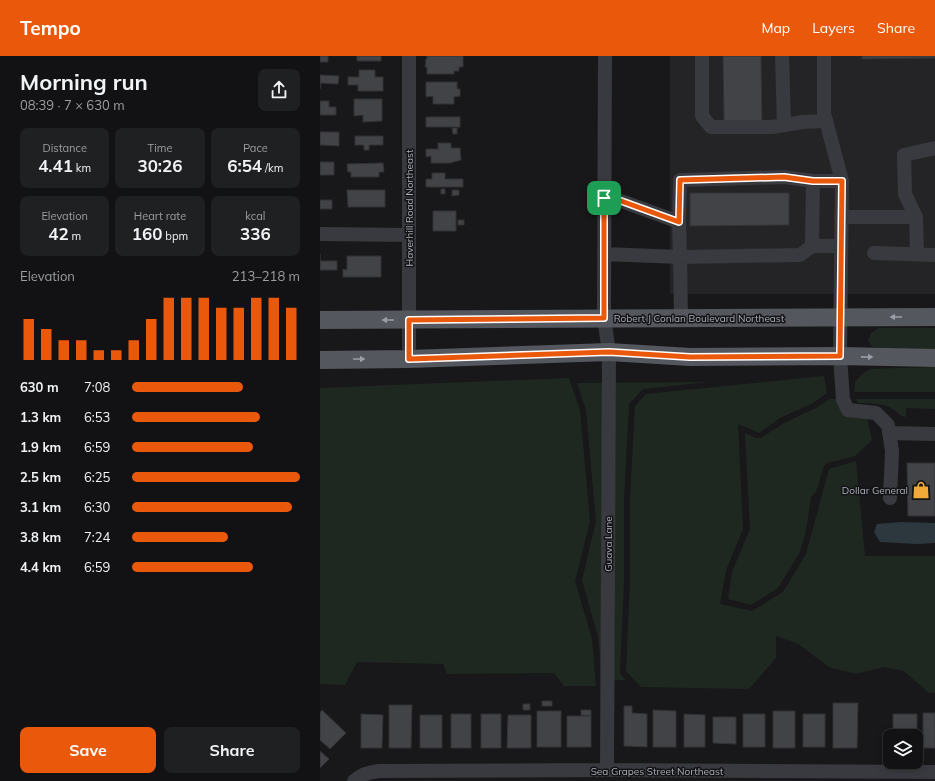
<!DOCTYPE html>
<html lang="en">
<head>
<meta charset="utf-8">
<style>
  body { margin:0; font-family:Mulish,sans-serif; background:#1f2022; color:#f1f3f6; height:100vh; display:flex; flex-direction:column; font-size:15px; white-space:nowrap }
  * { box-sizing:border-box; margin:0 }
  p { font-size:13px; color:#9c9ea0 }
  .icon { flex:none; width:22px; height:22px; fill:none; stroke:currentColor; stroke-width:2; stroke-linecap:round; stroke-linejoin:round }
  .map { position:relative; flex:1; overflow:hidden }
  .sheet { display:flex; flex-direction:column; background:#121214; width:320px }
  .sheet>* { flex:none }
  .fabs { position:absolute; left:563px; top:673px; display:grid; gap:8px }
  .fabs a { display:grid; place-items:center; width:40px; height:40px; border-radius:8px; background:#121214; box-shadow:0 2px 10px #0003,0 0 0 1px #313234; font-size:20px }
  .pin { position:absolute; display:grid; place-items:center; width:34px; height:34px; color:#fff; margin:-17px; border-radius:8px; box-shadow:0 2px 6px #0006 }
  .round { display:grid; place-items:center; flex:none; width:42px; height:42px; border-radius:8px; background:#1f2022 }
  .summary { display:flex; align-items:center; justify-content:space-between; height:68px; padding:0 20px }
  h1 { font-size:22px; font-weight:700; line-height:30px }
  .metrics { display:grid; grid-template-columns:repeat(3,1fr); gap:6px; height:68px; padding:4px 20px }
  .metrics div { display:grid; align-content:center; border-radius:8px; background:#1f2022; text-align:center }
  .metrics b { font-size:17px; font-weight:700 }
  .metrics small { font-size:11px; font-weight:400 }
  .metrics p { font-size:11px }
  .chart { height:112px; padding:8px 20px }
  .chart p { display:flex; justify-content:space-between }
  .chart svg { width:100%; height:72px; margin-top:4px; stroke:#ea580c; stroke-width:6 }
  .primary-button { display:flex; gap:8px; margin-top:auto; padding:8px 20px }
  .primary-button a { flex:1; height:46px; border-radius:8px; background:#ea580c; color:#fff; font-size:16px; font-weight:700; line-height:46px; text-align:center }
  .primary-button a+a { background:#1f2022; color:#f1f3f6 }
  ul { padding:0 20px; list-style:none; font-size:13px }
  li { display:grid; grid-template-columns:64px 48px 1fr; align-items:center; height:30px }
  li i { height:10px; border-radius:5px; background:#ea580c }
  header { display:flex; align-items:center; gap:24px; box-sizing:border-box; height:56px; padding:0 20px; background:#ea580c; color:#fff }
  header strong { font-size:19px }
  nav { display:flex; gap:22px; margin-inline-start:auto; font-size:14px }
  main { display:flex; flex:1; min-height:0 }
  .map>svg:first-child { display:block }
  .built { fill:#242427 }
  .green { fill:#1f2820 }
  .water { fill:#2d383e }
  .building { fill:#424347; stroke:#323236 }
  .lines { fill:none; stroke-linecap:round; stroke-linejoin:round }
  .minor { stroke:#393a3f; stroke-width:14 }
  .major { stroke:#55575e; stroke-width:18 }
  .oneway { fill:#999ea8 }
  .route-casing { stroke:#fff; stroke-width:8 }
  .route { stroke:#ea580c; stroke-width:5 }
  .labels { text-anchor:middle; stroke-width:3; stroke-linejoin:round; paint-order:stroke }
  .street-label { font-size:10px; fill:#aab0ba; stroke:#131315 }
  .poi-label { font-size:10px; fill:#aab0ba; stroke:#131315; text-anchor:end }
</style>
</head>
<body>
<header>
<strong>Tempo</strong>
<nav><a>Map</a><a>Layers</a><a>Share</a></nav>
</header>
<main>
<section class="sheet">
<div class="summary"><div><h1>Morning run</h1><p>08:39 · 7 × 630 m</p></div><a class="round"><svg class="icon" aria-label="share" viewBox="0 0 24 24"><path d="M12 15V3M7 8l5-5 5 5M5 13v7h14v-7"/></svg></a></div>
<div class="metrics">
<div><p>Distance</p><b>4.41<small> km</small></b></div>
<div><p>Time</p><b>30:26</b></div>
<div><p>Pace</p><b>6:54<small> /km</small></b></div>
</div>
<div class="metrics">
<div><p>Elevation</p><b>42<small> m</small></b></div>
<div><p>Heart rate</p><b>160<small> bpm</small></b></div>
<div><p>kcal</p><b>336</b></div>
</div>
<div class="chart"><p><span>Elevation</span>213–218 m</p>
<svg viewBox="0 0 160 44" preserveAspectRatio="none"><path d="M5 44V19M15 44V25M25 44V32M35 44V32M45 44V38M55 44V38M65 44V32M75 44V19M85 44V6M95 44V6M105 44V6M115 44V12M125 44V12M135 44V6M145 44V6M155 44V12"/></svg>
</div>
<ul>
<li><b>630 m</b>7:08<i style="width:66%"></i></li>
<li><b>1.3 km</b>6:53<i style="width:76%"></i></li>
<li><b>1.9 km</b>6:59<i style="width:72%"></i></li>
<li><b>2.5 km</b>6:25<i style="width:100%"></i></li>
<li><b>3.1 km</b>6:30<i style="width:95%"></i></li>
<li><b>3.8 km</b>7:24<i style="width:57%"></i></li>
<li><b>4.4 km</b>6:59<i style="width:72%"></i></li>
</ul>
<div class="primary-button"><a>Save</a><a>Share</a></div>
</section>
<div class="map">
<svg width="615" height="725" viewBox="0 0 615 725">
  <rect width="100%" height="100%" fill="#18181a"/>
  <!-- built -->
  <path class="built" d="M350,0H615V238H350Z"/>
  <!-- green -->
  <path class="green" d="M559,272H615V293H580L552,291L548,284L551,277Z
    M615,311V336H534L535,326L541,319L550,313Z
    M504,320L507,337L493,347L460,362L439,377L418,368L423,473L406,514L400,548L432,555L463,536L486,498L509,413L536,405L545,500H615V637H609L584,615L563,611L536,618L509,611L478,588L456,580V602L429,633L321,631L306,615L310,525V442L315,350L326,338Z
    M249,322L260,354L270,465L255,525L272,583L276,630H244L234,617L127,618L123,608L37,606L25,629L0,628V332Z
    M388,326L323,333L309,348L304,442V525L300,615L301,619L306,624H282L278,581L262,524L276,465L266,354L257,327Z
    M510,343H526L546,357L552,384L535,400L507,407L504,410L496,436L491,441L486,475L480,496L458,532L431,549L408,543L412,516L430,473L425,377L436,382H441L464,367L496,352Z
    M536,343H615V353L586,352V361C578,360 579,357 573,353C562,347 550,347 538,347Z"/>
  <!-- water -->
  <path class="water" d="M581,466L615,467V487L597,488L560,486L554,476L557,468Z"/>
  <!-- building -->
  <path class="building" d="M0,0H8V6H0Z
    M37,0H61V5H37Z
    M107,0H143V11H139V15H134V18H107V11H105L106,3H107Z
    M403,0H441L442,65L404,66Z
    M542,0H615V2L542,3Z
    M39,14H55V21H63V35H38V29H28V21H39Z
    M0,19L19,20L18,28L1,27L0,33Z
    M106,26H137V33H140V40L134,41V48H113V40L106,41Z
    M34,43H62V65L43,66V59L34,60Z
    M0,45H9V51H16V59H0Z
    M106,61H140V71H106Z
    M132,72H137V78H133Z
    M0,76H19V90L0,89Z
    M35,80H63V89H49V94H44V89H35Z
    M118,87H131V92H140L141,104L130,107H111V100L106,101V93H118Z
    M0,106H14V119H0Z
    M63,107L64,116H59V121H31V116H28L27,108Z
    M112,117H125V123H143V131H106V123H112Z
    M121,133H125V138H121Z
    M27,134H65V151H28Z
    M132,134H139V139L132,140Z
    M370,137H469V169L370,170Z
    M0,144H12V153H0Z
    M113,155H136V175H113Z
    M138,164H144V169H138Z
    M0,198V205H17V214H0Z
    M27,200H61V221H23V213L27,214Z
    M587,407H615V460H588Z
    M222,645H232V650H222Z
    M513,647H538L537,692H513Z
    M203,648H210V654H203Z
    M69,649H92L91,692H69Z
    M304,650H312V657L327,658V691L304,690Z
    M2,654L26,677L10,693L0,684V657Z
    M261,654H271V660L261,659Z
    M333,654L356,655V691H333Z
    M217,655H241V691H217Z
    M453,655H475V692H453Z
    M603,657H615V692H603Z
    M41,658L63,659L62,692H41Z
    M131,658H151V692H131Z
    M161,658H181V692H161Z
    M364,658L385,659V691H364Z
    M423,658H445V691H423Z
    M483,658H505V691H483Z
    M573,658H597V691L596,680H573Z
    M100,659H122V692H100Z
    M188,659H211V692H187Z
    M247,660H271V691H247Z
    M393,661H416V688L393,687Z
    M0,695L9,703L0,712Z"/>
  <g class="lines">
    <!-- minor -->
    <path class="minor" d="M89,0V303
      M285,0L284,262L289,296L287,714
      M382,0V60L391,71H452L483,66L506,65
      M462,0L464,69
      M504,0V57L522,125L520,300L523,344L528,354L556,357L568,369L572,395L570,442
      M521,161H596L597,198
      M596,161L585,138L584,99L615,92
      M359,166L360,124L464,121L493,125
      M0,178L89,179
      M492,190L493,125H522
      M554,197L615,199
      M284,198L360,201L359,166L293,142H284
      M361,262L360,201L480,199L492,190H521
      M569,377L615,378
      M34,725C41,718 49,716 59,715L287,714L615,716"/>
    <!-- major -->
    <path class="major" d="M0,264L615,261
      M0,304L89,303L289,296L370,301L520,300L615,302"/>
  </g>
  <!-- one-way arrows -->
  <defs><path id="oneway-solid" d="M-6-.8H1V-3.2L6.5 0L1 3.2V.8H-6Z"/></defs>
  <g class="oneway">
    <use href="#oneway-solid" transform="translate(576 261) rotate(180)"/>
    <use href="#oneway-solid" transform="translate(68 264) rotate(180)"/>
    <use href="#oneway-solid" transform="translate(547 301) rotate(1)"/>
    <use href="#oneway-solid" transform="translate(39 303)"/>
  </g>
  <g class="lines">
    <!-- route casing -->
    <g class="route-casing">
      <path id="route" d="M464,121L493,125H522L520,300L370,301L289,296L89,303V264L284,262V142H293L359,166L360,124Z"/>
    </g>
    <!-- route -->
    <use href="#route" class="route"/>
  </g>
  <!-- icons -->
  <defs>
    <g id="shop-bare" transform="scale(1.38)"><path d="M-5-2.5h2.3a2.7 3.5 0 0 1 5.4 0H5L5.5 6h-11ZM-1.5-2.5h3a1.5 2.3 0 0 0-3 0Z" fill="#f3a936" stroke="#131315" stroke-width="2.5" paint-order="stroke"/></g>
  </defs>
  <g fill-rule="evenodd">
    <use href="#shop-bare" x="601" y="434"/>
  </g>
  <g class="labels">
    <!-- street labels -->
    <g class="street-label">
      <text transform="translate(89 152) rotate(-90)" y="4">Haverhill Road Northeast</text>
      <text x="379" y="266">Robert J Conlan Boulevard Northeast</text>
      <text transform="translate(288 488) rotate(-90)" y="4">Guava Lane</text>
      <text x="337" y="719">Sea Grapes Street Northeast</text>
    </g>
    <!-- poi labels -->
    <g class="poi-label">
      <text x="588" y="438">Dollar General</text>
    </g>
  </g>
</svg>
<div class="fabs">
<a><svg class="icon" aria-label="layers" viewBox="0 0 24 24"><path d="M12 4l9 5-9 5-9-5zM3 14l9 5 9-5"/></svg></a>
</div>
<div class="pin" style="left:284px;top:142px;background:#1e9e55"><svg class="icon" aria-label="arrive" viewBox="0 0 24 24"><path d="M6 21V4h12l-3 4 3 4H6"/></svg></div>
</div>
</main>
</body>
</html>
